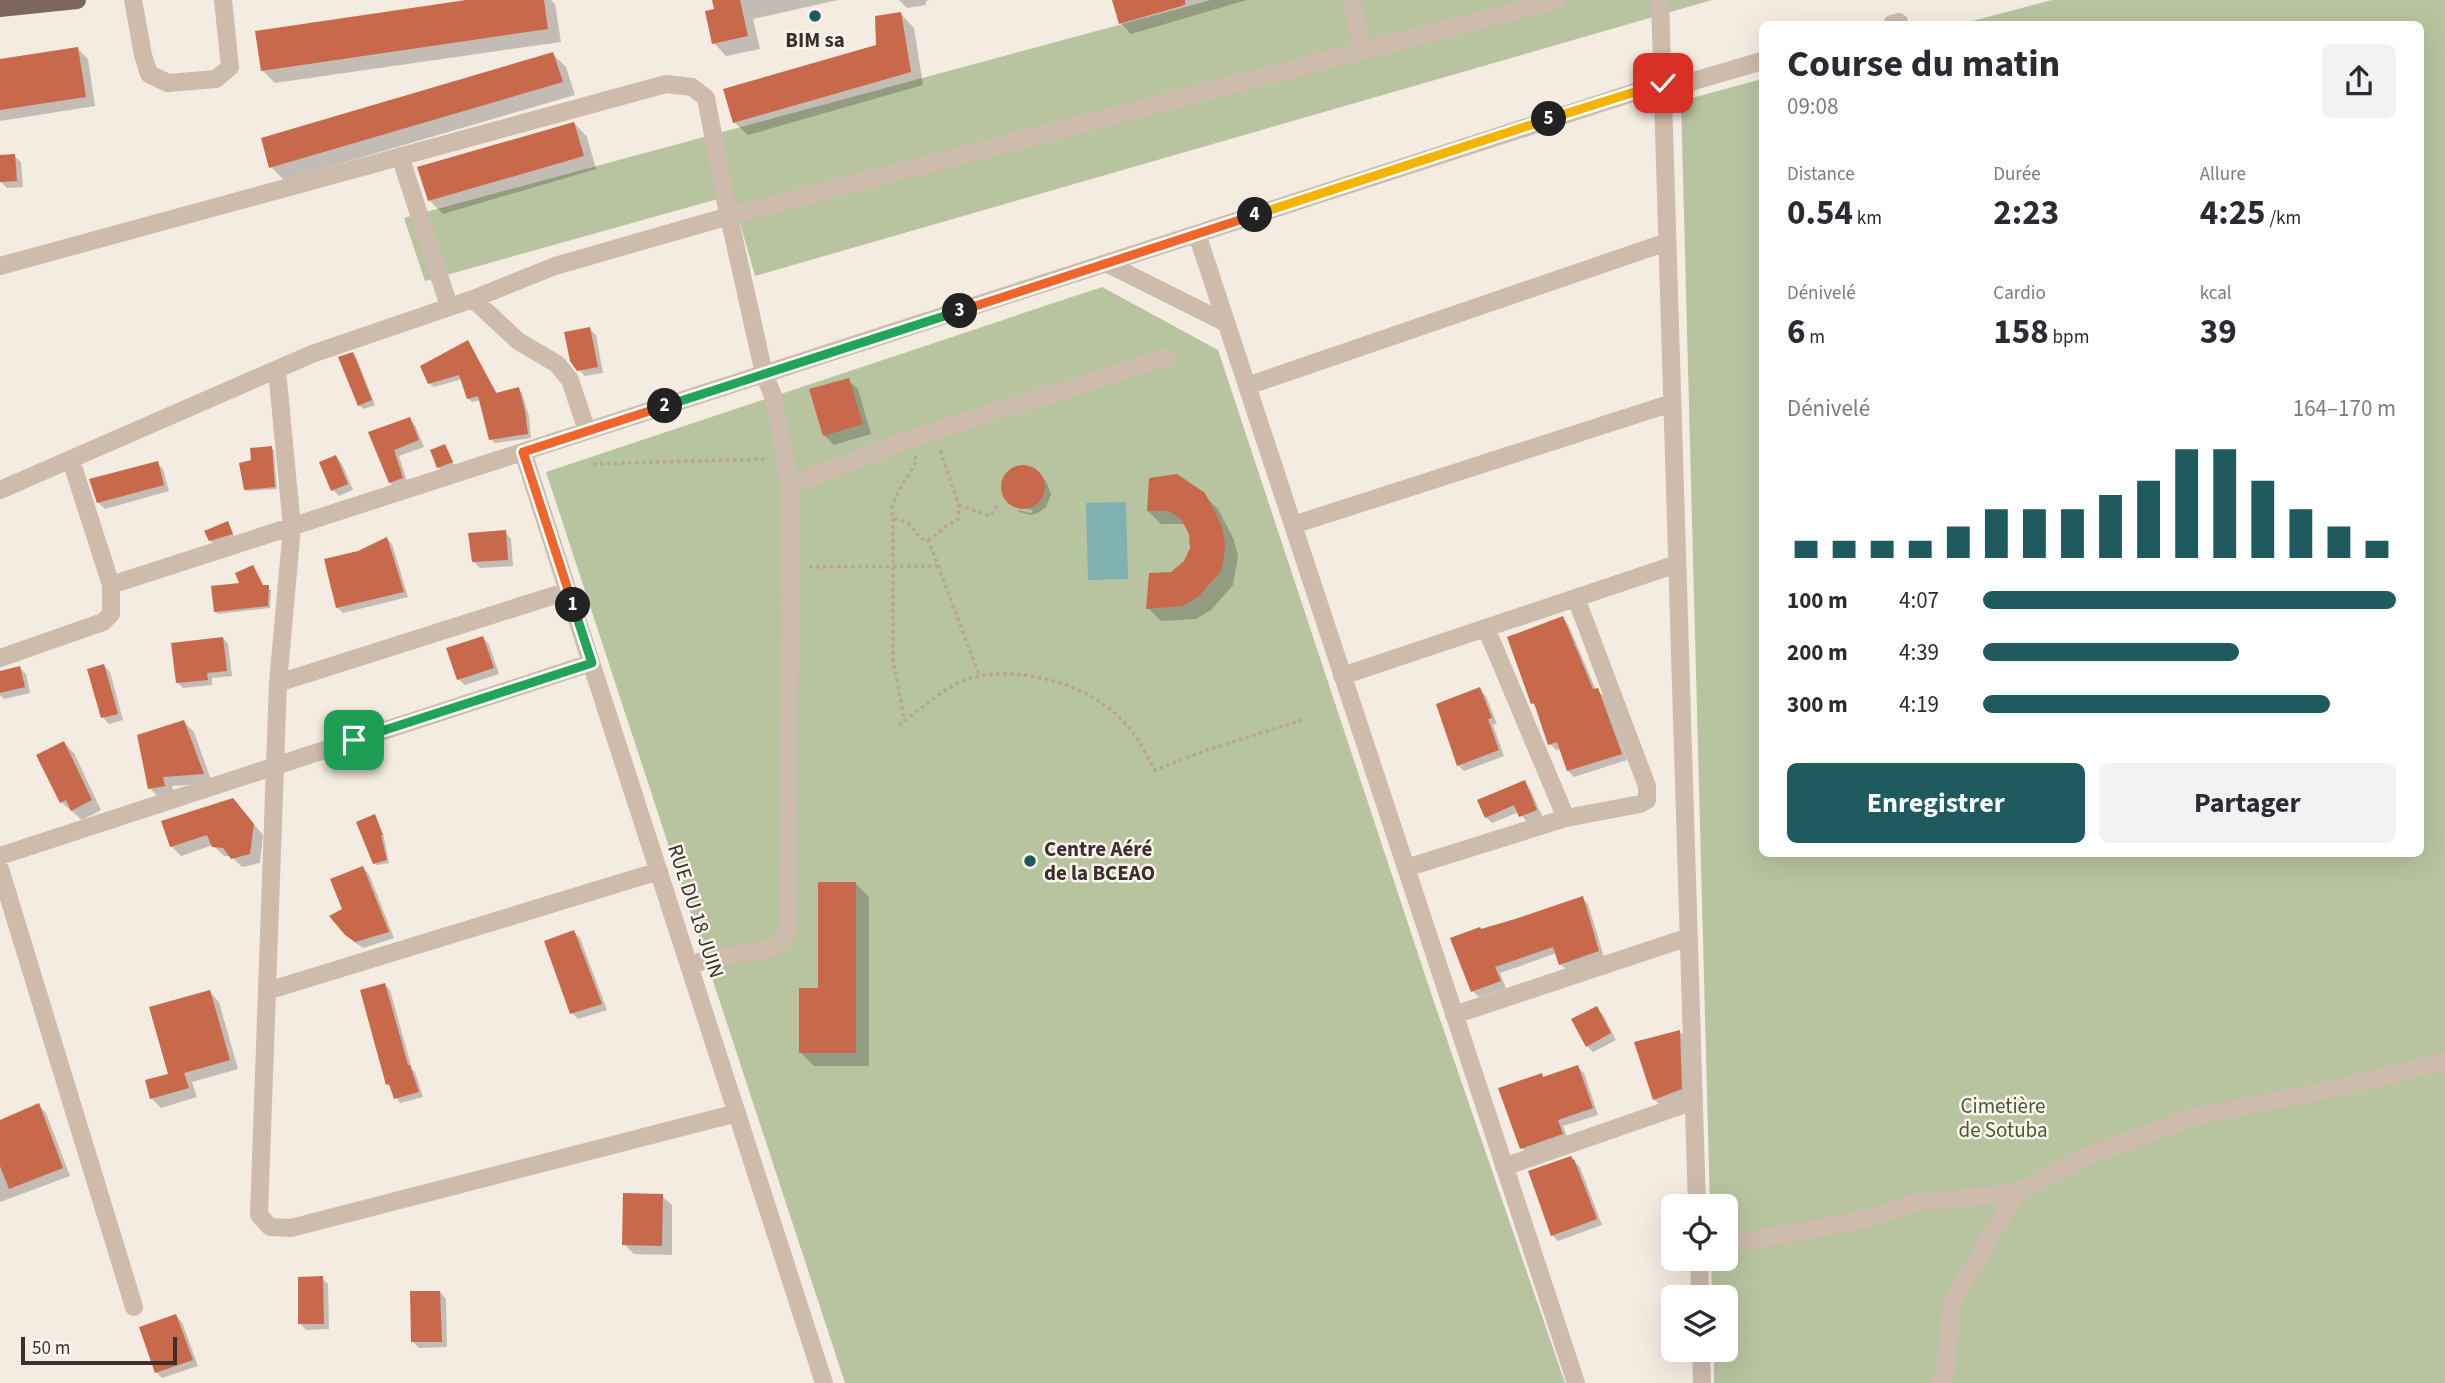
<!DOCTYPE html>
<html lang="fr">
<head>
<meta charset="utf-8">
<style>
  body { margin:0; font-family:"Source Sans 3",sans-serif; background:#f2f2f3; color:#2b2b33; height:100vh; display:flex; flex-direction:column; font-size:26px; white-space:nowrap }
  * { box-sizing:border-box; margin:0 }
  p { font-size:23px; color:#7c7c81 }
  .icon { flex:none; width:38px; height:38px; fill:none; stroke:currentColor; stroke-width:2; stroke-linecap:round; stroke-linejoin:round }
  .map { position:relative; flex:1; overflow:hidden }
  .sheet { position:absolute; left:1759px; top:21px; width:665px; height:836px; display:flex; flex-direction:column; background:#fff; border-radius:10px; box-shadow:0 7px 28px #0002 }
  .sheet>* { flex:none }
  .fabs { position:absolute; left:1661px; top:1194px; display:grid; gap:14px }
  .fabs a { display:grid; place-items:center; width:77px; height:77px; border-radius:10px; background:#fff; box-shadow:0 7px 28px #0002; font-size:35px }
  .scale { position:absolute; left:21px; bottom:18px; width:156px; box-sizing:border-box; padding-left:7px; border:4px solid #3b302b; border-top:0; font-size:19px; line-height:24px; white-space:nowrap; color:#3b302b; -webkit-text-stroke:5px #fbf5ee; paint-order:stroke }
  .pin { position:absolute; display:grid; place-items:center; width:60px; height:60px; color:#fff; margin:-30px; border-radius:14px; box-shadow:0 4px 10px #0006 }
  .km { position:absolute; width:35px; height:35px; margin:-18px; border-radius:50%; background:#222; color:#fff; font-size:19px; line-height:35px; text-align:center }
  .round { display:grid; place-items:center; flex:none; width:74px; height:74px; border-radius:10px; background:#f2f2f3 }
  .summary { display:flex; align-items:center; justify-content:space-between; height:119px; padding:0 28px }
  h1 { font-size:38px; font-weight:700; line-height:52px }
  .stats { display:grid; grid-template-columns:repeat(3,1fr); gap:10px; height:119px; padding:7px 28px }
  .stats div { display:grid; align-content:center }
  .stats b { font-size:35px; font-weight:700 }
  .stats small { font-size:19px; font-weight:400 }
  .stats p { font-size:19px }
  .chart { height:196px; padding:14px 28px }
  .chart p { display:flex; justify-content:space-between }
  .chart svg { width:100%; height:126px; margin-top:7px; stroke:#1f5a5e; stroke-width:6 }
  .button { display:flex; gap:14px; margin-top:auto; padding:14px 28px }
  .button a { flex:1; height:80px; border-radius:10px; background:#1f5a5e; color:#fff; font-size:28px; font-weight:700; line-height:80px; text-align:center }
  .button a+a { background:#f2f2f3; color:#2b2b33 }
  ul { padding:0 28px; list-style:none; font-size:23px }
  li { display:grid; grid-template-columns:112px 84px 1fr; align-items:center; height:52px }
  li i { height:18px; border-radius:9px; background:#1f5a5e }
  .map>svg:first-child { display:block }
  .green { fill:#b8c4a0 }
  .water { fill:#7fb0b2 }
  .shadow { fill:#0003 }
  .building { fill:#c8694b }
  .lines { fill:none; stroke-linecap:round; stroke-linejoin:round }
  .path { stroke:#b9a596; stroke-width:3.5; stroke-dasharray:3.5 3.5; stroke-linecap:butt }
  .minor { stroke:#cdbbac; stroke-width:18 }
  .major { stroke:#7d675c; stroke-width:18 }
  .split-1-casing { stroke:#fff; stroke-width:14 }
  .split-2-casing { stroke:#fff; stroke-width:14 }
  .split-3-casing { stroke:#fff; stroke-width:14 }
  .split-4-casing { stroke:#fff; stroke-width:14 }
  .split-5-casing { stroke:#fff; stroke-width:14 }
  .split-6-casing { stroke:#fff; stroke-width:14 }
  .split-1 { stroke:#22a559; stroke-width:9 }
  .split-2 { stroke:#f0652b; stroke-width:9 }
  .split-3 { stroke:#22a559; stroke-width:9 }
  .split-4 { stroke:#f0652b; stroke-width:9 }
  .split-5 { stroke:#f5b400; stroke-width:9 }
  .split-6 { stroke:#f5b400; stroke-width:9 }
  .poi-dot { fill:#1f5a5e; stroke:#fbf5ee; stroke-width:2.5 }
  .labels { text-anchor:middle; stroke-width:5; stroke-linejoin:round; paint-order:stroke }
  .poi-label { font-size:21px; font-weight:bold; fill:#3b302b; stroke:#fbf5ee }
  .street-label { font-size:21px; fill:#3b302b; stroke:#fbf5ee }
  .park-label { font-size:21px; fill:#4a5a2e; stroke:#fbf5ee }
</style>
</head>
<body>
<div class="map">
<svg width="2445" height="1383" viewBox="0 0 2445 1383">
  <rect width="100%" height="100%" fill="#f4ebe1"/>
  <!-- green -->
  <path class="green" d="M1211,0H1712L755,276L732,195L425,281L404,218Z
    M2052,0H2445V1383H1714V1349H1726V1297H1712L1711,1258H1726V1206H1710L1681,101L1762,79V854H2420V24H1961Z
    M1102,287L1218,350L1433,999L1565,1383H845L546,472Z"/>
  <!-- water -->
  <path class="water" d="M1126,502L1128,579L1088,580L1086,503Z"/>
  <!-- shadow -->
  <path class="shadow" d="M478,0H551L555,4L561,42L275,83L262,70Z
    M714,0H838L753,19L760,49L726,56L714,43L716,10Z
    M899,0H931L926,1V5L907,8Z
    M1114,0H1247L1131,34L1121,23Z
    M901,14L914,28L923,85L748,135L734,122L878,46Z
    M78,49L88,59L95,106L0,121V60Z
    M553,54L566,67L575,95L284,180L271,167Z
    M574,123L587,137L596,169L443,214L429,200Z
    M14,156L21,162L23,187L7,188L0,181V157Z
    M590,329L596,335L603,373L585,376L579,370Z
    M468,342L498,395L518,389L522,393L529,416L531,438L495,443L491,439L481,400L472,402L468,398L462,379L434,387L429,383Z
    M353,354L357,359L375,405L364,409L359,405Z
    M848,380L858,389L871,434L834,445L824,435Z
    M409,419L415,425L424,447L399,456L408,485L396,489L390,482L371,433Z
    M445,446L454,465L441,469L438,467Z
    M271,448L274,450L277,489L248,491L245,489L253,461Z
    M336,457L342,464L353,490L339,496L333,490Z
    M157,463L163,469L169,491L105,509L98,502Z
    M1024,466L1033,469L1046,481L1051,494L1046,507L1038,513L1031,515L1020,512L1017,510L1032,513L1033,510L1011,505L1007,500L1002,487L1009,472L1017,467Z
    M1204,495L1218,509L1234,540L1238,557L1233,585L1211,610L1196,619L1161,621L1148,608L1172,574L1185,562L1192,548L1191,533L1184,524H1161L1148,511Z
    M228,523L234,536L213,543L210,540Z
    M505,532L511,539L513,566L480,568L474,562Z
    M387,539L392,544L408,597L343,613L337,607L359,553Z
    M253,567L263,587L271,590L270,608L218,614L215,611L242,585Z
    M1562,618L1568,624L1596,690L1604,696L1627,760L1574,777L1568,771L1561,749L1556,750L1550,744L1538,708L1532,703Z
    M223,638L228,644L232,676L212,678V685L183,688L177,682Z
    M483,638L489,644L499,674L465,685L458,679Z
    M104,666L110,672L123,720L109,724L103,717Z
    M20,668L26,674L30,693L4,699L0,695V673Z
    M1480,690L1486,696L1497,724L1493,725L1504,756L1464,771L1458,765Z
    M184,722L194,732L212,783L172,786L174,795L159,798L150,788Z
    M64,743L74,753L101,810L82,820L61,802Z
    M1524,782L1530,789L1542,816L1527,822L1519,812L1492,823L1486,817Z
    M242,810L263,835L260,863L242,867L231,856H224L213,845L181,856L171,846Z
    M375,816L384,837L389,863L377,865L374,863Z
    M363,868L369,874L394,938L363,948L353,941L344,910Z
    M856,884L869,897V1066H814L801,1053Z
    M1582,898L1588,904L1604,957L1567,970L1560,964L1557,953L1500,973L1506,988L1479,997L1473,991L1482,931Z
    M574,932L580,938L607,1010L578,1019L572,1013Z
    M385,985L390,990L412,1069L415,1072L423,1097L400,1103L388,1084L362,991Z
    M210,992L219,1002L238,1069L192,1082L197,1097L161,1108L152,1099L147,1082L170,1075Z
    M1597,1008L1603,1015L1616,1040L1593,1052L1587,1046Z
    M1680,1032L1686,1038L1687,1095L1660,1105L1654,1099Z
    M1577,1067L1584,1073L1598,1115L1563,1126L1568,1140L1528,1155L1522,1148L1541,1075L1545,1078Z
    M38,1105L46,1113L70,1176L0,1202V1122Z
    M1571,1158L1580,1167L1602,1225L1558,1241L1552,1235Z
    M662,1196L672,1205V1255L634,1254L624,1244Z
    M322,1278L328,1284L329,1329L306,1330L300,1323Z
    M440,1292L446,1299L447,1347L419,1348L413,1342Z
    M176,1316L182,1322L198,1366L162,1378L156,1372Z"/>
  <!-- building -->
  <path class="building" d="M466,0H544L548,29L261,71L255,31Z
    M712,0H740L748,36L712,44L705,11L714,9Z
    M1112,0H1185V5L1119,24Z
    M901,12L911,72L733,123L723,89L876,45L875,16Z
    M78,47L86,97L0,110V59Z
    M553,52L563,82L269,168L261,138Z
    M574,122L584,156L428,201L417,167Z
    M15,154L17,181L0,182V155Z
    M590,327L598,367L577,371L570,361L564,332Z
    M468,340L496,393L519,387L525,411L528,434L489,440L478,396L467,399L459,375L428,384L420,366Z
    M353,352L372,400L358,406L338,357Z
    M849,378L863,424L823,436L809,389Z
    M410,417L419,440L394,450L403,478L389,483L368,432Z
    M445,444L453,462L437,468L430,450Z
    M272,446L275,487L244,490L239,463L251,460L250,448Z
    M336,455L348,484L331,491L319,462Z
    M158,461L164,485L97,503L89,479Z
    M1001 487a22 22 0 1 1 44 0a22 22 0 1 1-44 0Z
    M1177,474L1205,493L1222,526L1225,543L1224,556L1221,571L1198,597L1182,606L1146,609L1149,573L1171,572L1184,561L1190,548L1189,534L1181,519L1169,511H1147L1149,478Z
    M228,521L233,534L209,541L204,531Z
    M506,530L508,560L472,562L468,533Z
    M387,537L404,592L336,608L324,559L358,551Z
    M253,565L263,585H269L268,606L214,612L211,586L239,583L235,573Z
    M1563,616L1593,689L1598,688L1622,754L1567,771L1557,742L1548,745L1534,703L1531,704L1507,637Z
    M483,636L494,668L457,680L446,648Z
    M223,637L227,671L207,673L208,680L176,683L171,643Z
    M104,664L118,714L101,718L87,669Z
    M20,666L25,687L0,693V671Z
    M1480,687L1492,718L1488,719L1499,750L1457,766L1436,704Z
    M184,720L204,774L163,777L165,786L148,789L137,735Z
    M64,741L92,800L71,811L66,800L60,803L36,755Z
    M1525,780L1537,810L1519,817L1514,805L1485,818L1477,800Z
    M233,798L254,824L250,854L231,859L223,848L212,847L207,835L170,847L161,821Z
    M375,814L383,835H381L387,860L373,864L356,822Z
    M363,866L389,932L355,942L345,935L329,916L342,909L330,879Z
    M818,882H856V1053H799V988H818Z
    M1583,896L1599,951L1559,965L1553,947L1495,967L1501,981L1471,992L1450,938L1480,927L1481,929L1515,919Z
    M574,930L602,1004L570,1014L544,941Z
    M385,983L408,1065H410L419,1092L394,1099L389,1084L386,1085L360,990Z
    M210,990L230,1060L184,1073L189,1088L150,1099L145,1080L168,1074L149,1007Z
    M1597,1006L1611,1033L1586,1047L1571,1019Z
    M1680,1030L1682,1089L1653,1100L1634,1042Z
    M1578,1065L1593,1108L1558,1120L1563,1134L1520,1149L1498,1088L1542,1073L1543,1077Z
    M39,1103L63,1168L9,1189L0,1166V1120Z
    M1571,1156L1573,1160L1574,1159L1597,1219L1551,1236L1528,1171Z
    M623,1193L663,1194L662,1246L622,1245Z
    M323,1276L324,1324H298V1277Z
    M410,1291H440L442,1342H411Z
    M176,1314L193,1360L155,1373L139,1327Z"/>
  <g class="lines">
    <!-- path -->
    <path class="path" d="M915,456L917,460L897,494L892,507L893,518L908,523L922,539H932L943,528L958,519L959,505L939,447
      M593,464L766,459
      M959,505L990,516L998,504
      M893,518V661L905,721
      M928,539L980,677
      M809,567L939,566
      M899,725C920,710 946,685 970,678C1021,664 1098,686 1130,729C1140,741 1147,757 1155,770L1204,751L1303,720"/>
    <!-- minor -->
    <path class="minor" d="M133,0L143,55L149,74L168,83L216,79L230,67L223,0
      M1352,0L1363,51
      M1660,0L1697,1206
      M1892,24L1899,22
      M1663,90L1762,61
      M400,156L449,306
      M1197,234L1576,1383
      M1106,263L1226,323
      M0,266L666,84L692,87L706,98L726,203L764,374L773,396L790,485
      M473,299L518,341L557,364L570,380L587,431
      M277,370L292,527L278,683L259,1215L270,1227L291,1228L737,1113
      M1247,386L1667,242
      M523,452L824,1383
      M0,490L312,354L473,299L555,266L729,216L1557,0
      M1293,525L1672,403
      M111,585L1663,83
      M1486,628L1566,818
      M0,658L103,622L111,614V585L71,460
      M1342,676L1677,564
      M278,683L568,591
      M0,856L591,663
      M1406,868L1566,818L1640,804L1647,800V786L1576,598
      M0,869L134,1307
      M689,966L705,960L774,948L783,940L788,932L790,485L910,439L1167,357
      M267,991L659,871
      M1454,1015L1689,937
      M1504,1167L1694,1101
      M1726,1245L1866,1219L1917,1202L2016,1193L2083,1158L2192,1117L2343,1087L2445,1061
      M1699,1258L1700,1297
      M1701,1349L1702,1383
      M1940,1383L1945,1376L1952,1302L2016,1193"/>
    <!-- major -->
    <path class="major" d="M0,8L77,0"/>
  </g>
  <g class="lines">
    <!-- split-1 casing -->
    <g class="split-1-casing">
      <path id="split-1" d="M354,740L592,663L573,605"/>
    </g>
    <!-- split-2 casing -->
    <g class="split-2-casing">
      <path id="split-2" d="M573,605L523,452L665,406"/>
    </g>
    <!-- split-3 casing -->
    <g class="split-3-casing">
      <path id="split-3" d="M665,406L960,311"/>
    </g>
    <!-- split-4 casing -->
    <g class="split-4-casing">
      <path id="split-4" d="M960,311L1255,215"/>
    </g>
    <!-- split-5 casing -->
    <g class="split-5-casing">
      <path id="split-5" d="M1255,215L1549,119"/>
    </g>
    <!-- split-6 casing -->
    <g class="split-6-casing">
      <path id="split-6" d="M1549,119L1663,83"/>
    </g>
    <!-- split-1 -->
    <use href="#split-1" class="split-1"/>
    <!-- split-2 -->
    <use href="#split-2" class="split-2"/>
    <!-- split-3 -->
    <use href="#split-3" class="split-3"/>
    <!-- split-4 -->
    <use href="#split-4" class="split-4"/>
    <!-- split-5 -->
    <use href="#split-5" class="split-5"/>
    <!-- split-6 -->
    <use href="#split-6" class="split-6"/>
  </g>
  <!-- markers -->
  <g class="poi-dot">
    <circle cx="815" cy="16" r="7"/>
    <circle cx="1030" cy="861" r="7"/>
  </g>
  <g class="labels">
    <!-- poi labels -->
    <g class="poi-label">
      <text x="815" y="47">BIM sa</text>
      <text x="1044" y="856" text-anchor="start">Centre Aéré<tspan x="1044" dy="24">de la BCEAO</tspan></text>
    </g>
    <!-- street labels -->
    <g class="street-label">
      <text transform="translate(696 911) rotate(72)" y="7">RUE DU 18 JUIN</text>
    </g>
    <!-- park labels -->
    <g class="park-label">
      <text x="2003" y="1113">Cimetière<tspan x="2003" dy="24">de Sotuba</tspan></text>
    </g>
  </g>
</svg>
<div class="fabs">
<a><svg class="icon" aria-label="locate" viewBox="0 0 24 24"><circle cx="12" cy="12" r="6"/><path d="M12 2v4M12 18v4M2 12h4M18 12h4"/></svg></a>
<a><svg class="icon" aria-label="layers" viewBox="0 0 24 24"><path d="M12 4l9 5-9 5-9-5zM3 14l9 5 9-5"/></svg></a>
</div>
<div class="scale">50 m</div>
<div class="pin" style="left:354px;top:740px;background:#1e9e55"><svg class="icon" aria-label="arrive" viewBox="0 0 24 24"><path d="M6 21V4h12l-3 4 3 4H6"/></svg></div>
<div class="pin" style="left:1663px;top:83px;background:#d93025"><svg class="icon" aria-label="check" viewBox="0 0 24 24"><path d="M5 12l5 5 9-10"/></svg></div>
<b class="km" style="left:573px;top:605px">1</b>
<b class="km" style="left:665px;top:406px">2</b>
<b class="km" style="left:960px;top:311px">3</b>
<b class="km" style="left:1255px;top:215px">4</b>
<b class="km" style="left:1549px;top:119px">5</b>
<section class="sheet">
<div class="summary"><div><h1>Course du matin</h1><p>09:08</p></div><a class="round"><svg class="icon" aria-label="share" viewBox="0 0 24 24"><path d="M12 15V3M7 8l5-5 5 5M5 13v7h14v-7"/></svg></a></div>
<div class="stats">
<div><p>Distance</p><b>0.54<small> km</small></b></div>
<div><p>Durée</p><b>2:23</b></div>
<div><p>Allure</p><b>4:25<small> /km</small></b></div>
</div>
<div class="stats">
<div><p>Dénivelé</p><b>6<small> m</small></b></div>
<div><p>Cardio</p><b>158<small> bpm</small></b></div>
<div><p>kcal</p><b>39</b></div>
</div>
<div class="chart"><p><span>Dénivelé</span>164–170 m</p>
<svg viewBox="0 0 160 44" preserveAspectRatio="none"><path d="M5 44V38M15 44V38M25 44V38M35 44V38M45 44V33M55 44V27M65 44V27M75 44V27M85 44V22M95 44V17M105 44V6M115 44V6M125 44V17M135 44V27M145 44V33M155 44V38"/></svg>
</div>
<ul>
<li><b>100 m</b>4:07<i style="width:100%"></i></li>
<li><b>200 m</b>4:39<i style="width:62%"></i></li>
<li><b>300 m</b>4:19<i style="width:84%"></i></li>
</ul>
<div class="button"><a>Enregistrer</a><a>Partager</a></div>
</section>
</div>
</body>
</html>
